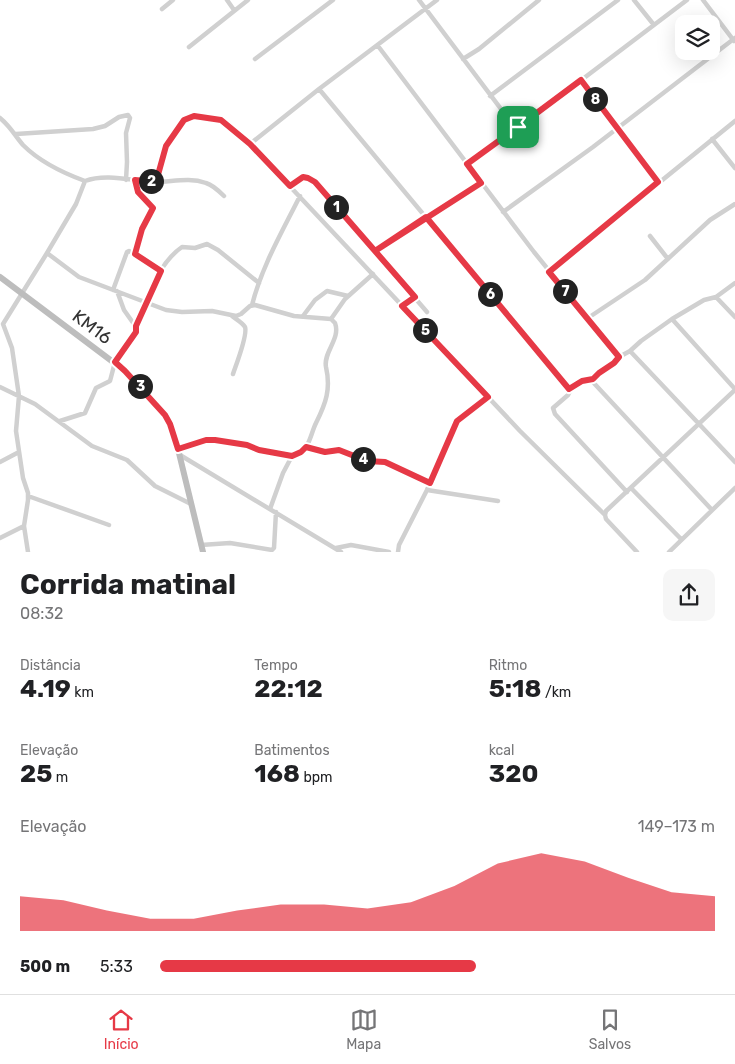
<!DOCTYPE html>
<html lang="pt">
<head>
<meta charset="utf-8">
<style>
  body { margin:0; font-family:Rubik,sans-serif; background:#f6f6f6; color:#202124; height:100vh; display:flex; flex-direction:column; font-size:19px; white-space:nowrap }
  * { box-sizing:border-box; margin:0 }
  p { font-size:16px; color:#757577 }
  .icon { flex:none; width:28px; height:28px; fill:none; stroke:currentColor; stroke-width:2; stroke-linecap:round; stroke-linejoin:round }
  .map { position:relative; height:552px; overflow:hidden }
  .panel { display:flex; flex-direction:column; background:#fff; flex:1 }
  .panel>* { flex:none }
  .controls { position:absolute; left:675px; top:15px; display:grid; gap:10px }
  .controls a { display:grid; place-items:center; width:45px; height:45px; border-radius:10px; background:#fff; box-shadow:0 5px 20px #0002; font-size:25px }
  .pin { position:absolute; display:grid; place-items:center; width:42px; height:42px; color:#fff; margin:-21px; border-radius:10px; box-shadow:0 2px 8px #0006 }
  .km { position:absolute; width:25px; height:25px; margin:-12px; border-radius:50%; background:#222; color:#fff; font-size:14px; line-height:25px; text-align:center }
  .round { display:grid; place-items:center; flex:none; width:52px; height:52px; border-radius:10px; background:#f6f6f6 }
  .head { display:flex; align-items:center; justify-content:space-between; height:85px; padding:0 20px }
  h1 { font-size:28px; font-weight:700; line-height:38px }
  .figures { display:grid; grid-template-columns:repeat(3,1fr); gap:8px; height:85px; padding:5px 20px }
  .figures div { display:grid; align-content:center }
  .figures b { font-size:25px; font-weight:700 }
  .figures small { font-size:14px; font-weight:400 }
  .figures p { font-size:14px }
  .chart { height:140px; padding:10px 20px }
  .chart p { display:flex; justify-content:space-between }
  .chart svg { width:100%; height:90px; margin-top:5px; fill:#e63946; opacity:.7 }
  ul { padding:0 20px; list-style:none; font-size:16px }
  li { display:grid; grid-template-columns:80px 60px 1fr; align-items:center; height:38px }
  li i { height:12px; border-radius:6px; background:#e63946 }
  .tabs { display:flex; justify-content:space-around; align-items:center; height:70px; border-top:1px solid #e0e0e0; background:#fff; font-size:14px; color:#757577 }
  .tabs a { display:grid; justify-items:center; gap:2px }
  .tabs .selected { color:#e63946 }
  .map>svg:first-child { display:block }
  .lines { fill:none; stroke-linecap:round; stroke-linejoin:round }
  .street { stroke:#d0d0d0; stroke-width:4.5 }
  .secondary { stroke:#bdbdbd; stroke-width:6 }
  .route-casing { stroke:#fff; stroke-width:10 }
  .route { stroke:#e63946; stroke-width:6 }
  .labels { text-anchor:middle; stroke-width:5; stroke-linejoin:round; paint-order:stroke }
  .street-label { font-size:18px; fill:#333; stroke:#fff }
</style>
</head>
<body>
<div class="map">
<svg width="735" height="552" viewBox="0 0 735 552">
  <rect width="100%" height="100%" fill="#fff"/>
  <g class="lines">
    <!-- street -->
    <path class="street" d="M227,0L234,10
      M419,0L513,125L518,127
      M634,0L654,25
      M703,0L734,41
      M162,9L173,0
      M378,46L534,252L619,357L630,351L735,462
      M189,47L248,0
      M255,59L333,0
      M463,59L479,49L539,0
      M581,80L657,182
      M319,89L568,388L570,391L568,395L553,408L555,414L627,492
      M490,96L618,0
      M0,118C11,127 15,136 23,145C40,162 63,173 85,181
      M16,134L93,129L105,126L119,117L128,115L130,118L126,133L127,162L126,180
      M712,139L735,168
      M250,144L319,89L437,0
      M467,164L522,125L687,0
      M135,180L137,191L153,208L142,229L135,254L161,271
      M155,182L163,152L174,132L187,118L194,116L220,119L250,144L520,431L605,515L606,519L637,552
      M290,186C301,177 302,173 315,182L427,312
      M503,212L593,147L735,38
      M650,236L668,259
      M375,251L481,183
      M47,253L79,277L166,310L182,312L212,311L236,316L241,314L250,306L255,305L294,316L331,319L335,323C341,339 323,352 326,367C331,389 326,403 316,423C311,433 310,446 300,453C286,462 260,448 245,445C236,443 224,440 215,440C202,439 189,445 178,449
      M549,272L735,121
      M113,290L127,252L129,251L135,254
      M716,297L735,317
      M252,305C262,266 282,232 300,196
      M403,306L415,297
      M232,316C236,319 243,323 245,327C248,335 236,365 233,374
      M303,316L315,300L327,291L348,296
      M588,318L645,280L710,220L735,204
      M331,319L345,299L373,274
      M672,319L735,389
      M135,326C148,299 157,264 182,247L195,248L207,244L218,250L259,283
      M630,351L641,341L672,319L704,300L716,297L735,283
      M591,380L712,510
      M0,387L35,404L92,446L127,460L155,486L191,504
      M569,389L582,381L593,379L599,373L614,363L619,357
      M60,421L85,413L96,388L110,381L115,362L136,332V327L124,310L117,291
      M307,447L325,452L339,450L367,461L385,462L430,483
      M180,455L341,552
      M0,462L19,452
      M631,488L681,539
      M427,490L498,501
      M28,496L109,525
      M270,509L283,473L292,456
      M605,515L606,511L735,390
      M0,538L24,526
      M201,545L230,543L272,550L274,548L276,512
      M336,548L351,545L389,552
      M28,552L24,526L28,500V493L23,478L16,431L19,396L12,348L3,324L47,253L76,204L85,181C106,173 133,181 155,182C172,182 189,177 206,183C213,185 219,191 224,196
      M398,552L399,545L427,490L455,425L459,418L488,397
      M669,552L735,488"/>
    <!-- secondary -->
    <path class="secondary" d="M0,277L125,371L165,415L170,423L178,449L203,552"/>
  </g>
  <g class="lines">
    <!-- route casing -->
    <g class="route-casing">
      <path id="route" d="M518,127L467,164L481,183L375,251L315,182L308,178L303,177L290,186L250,144L221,120L194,116L184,120L166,146L156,182L135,180L138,192L153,208L142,229L135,254L161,271L136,326V332L115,362L125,371L165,415L170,424L178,449L206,440H215L247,445L259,450L292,456L301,452L306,447L325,452L339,450L367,461L385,462L430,483L457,421L488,397L402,306L415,297L375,251L426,217L569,389L582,381L593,379L599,373L614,363L619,357L549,272L658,182L581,80L518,127"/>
    </g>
    <!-- route -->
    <use href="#route" class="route"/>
  </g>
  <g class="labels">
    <!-- street labels -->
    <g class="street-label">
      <text transform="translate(92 327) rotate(37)" y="6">KM16</text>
    </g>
  </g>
</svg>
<div class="controls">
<a><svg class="icon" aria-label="layers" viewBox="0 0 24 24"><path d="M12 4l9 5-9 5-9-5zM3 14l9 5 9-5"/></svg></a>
</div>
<div class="pin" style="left:518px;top:127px;background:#1e9e55"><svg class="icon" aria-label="arrive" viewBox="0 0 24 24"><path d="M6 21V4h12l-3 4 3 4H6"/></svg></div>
<b class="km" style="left:336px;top:207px">1</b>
<b class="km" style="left:151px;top:181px">2</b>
<b class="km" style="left:140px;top:386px">3</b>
<b class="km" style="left:363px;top:459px">4</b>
<b class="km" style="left:425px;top:330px">5</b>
<b class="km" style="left:490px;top:294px">6</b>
<b class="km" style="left:565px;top:291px">7</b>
<b class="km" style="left:595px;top:99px">8</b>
</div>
<section class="panel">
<div class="head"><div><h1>Corrida matinal</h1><p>08:32</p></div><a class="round"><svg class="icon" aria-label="share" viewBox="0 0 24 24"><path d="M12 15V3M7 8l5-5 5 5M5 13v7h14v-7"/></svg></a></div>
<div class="figures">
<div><p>Distância</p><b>4.19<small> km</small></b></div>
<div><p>Tempo</p><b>22:12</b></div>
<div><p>Ritmo</p><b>5:18<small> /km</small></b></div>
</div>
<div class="figures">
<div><p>Elevação</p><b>25<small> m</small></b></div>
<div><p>Batimentos</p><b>168<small> bpm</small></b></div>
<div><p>kcal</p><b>320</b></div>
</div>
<div class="chart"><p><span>Elevação</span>149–173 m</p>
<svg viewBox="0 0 160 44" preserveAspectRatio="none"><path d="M0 44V27L10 29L20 34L30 38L40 38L50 34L60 31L70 31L80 33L90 30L100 22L110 11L120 6L130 10L140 18L150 25L160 27V44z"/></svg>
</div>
<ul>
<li><b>500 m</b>5:33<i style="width:57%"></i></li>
</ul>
</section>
<nav class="tabs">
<a class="selected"><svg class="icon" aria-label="home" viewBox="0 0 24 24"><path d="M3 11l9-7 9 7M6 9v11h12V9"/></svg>Início</a>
<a><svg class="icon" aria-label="map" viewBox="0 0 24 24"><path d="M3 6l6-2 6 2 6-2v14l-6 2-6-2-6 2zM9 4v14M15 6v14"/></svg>Mapa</a>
<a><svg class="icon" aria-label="saved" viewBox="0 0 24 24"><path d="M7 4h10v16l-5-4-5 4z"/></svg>Salvos</a>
</nav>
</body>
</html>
